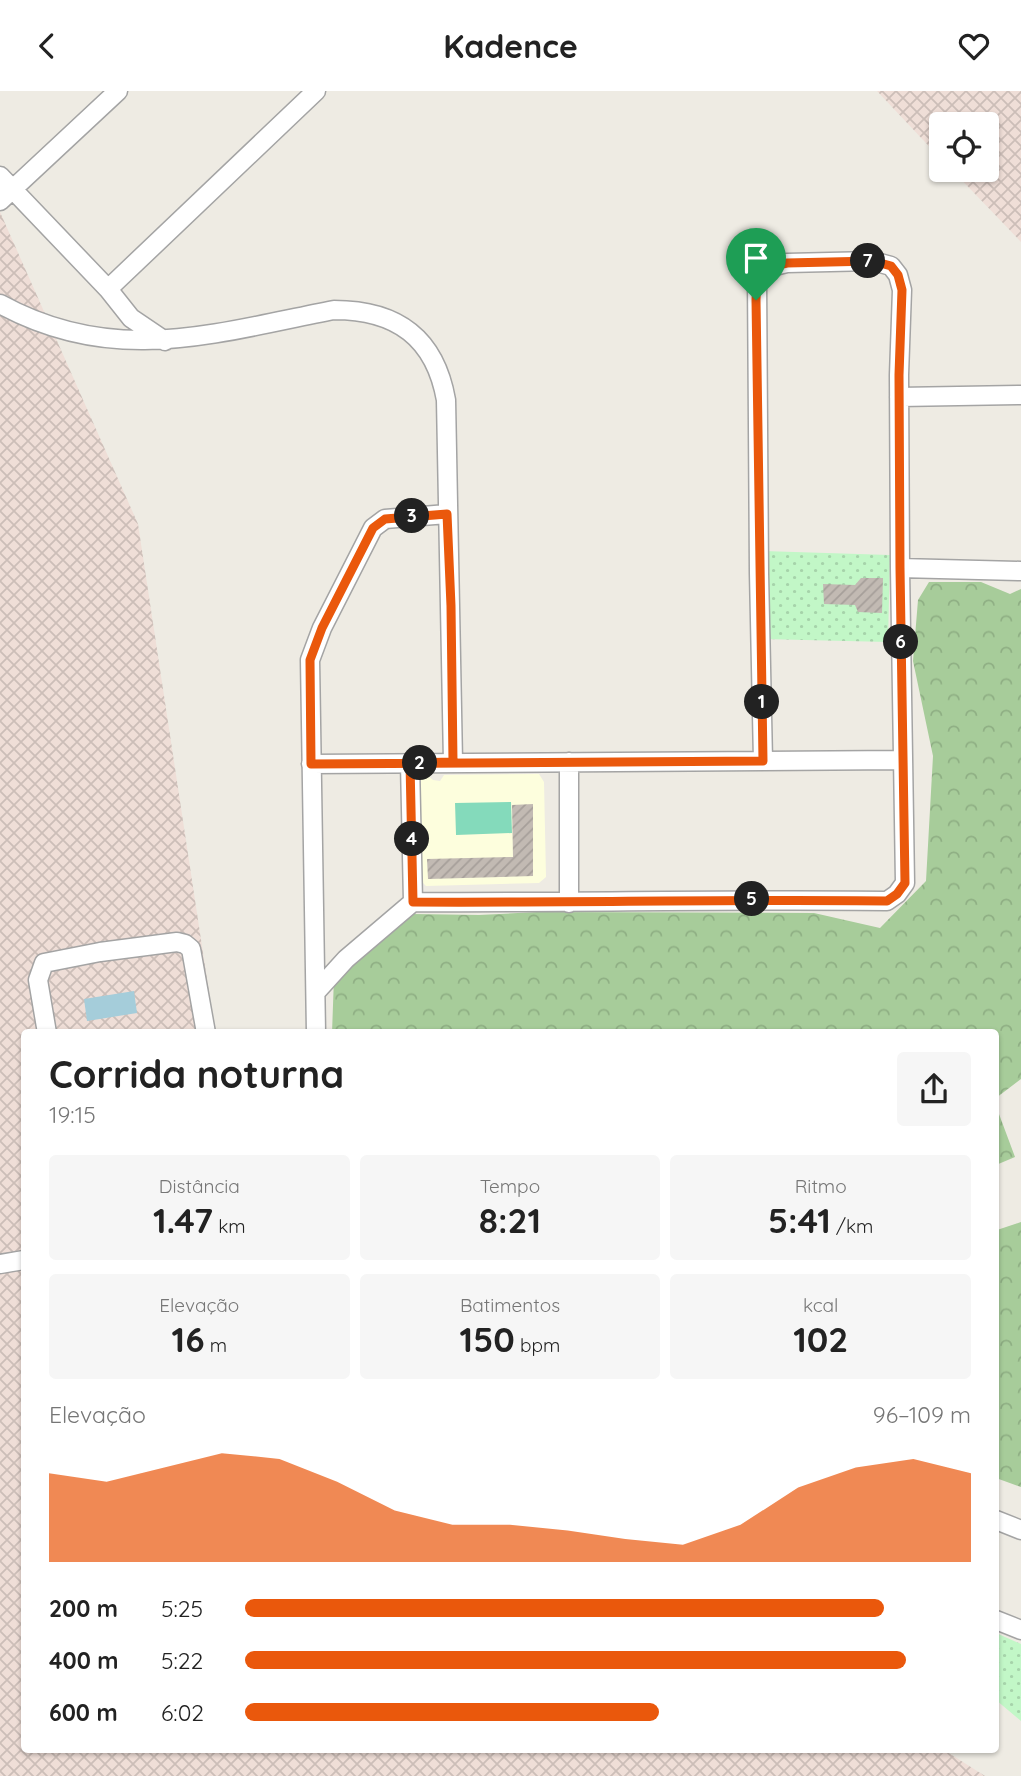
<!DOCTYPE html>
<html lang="pt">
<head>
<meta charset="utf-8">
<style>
  body { margin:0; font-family:Quicksand,sans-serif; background:#f6f6f6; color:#222; height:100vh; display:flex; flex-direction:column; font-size:26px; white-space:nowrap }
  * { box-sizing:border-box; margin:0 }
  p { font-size:23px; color:#767676 }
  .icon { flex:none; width:38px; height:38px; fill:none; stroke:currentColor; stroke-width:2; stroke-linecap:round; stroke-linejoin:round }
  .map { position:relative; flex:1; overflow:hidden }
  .drawer { position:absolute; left:21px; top:938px; width:978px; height:724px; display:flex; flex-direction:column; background:#fff; border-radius:7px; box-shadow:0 2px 5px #0004 }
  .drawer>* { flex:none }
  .tools { position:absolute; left:929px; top:21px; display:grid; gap:14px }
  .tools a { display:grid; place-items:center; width:70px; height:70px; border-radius:7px; background:#fff; box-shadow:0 2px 5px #0004; font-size:35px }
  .pin { position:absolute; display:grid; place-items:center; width:60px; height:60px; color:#fff; margin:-72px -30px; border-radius:50% 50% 50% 0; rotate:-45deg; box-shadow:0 0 7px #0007 }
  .pin .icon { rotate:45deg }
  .km { position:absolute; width:35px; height:35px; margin:-18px; border-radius:50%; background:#222; color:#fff; font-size:19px; line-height:35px; text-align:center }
  .round { display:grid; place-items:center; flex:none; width:74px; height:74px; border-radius:7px; background:#f6f6f6 }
  .headline { display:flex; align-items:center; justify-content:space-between; height:119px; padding:0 28px }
  h1 { font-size:38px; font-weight:700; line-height:52px }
  .figures { display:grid; grid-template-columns:repeat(3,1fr); gap:10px; height:119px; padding:7px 28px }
  .figures div { display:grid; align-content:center; border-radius:7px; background:#f6f6f6; text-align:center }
  .figures b { font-size:35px; font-weight:700 }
  .figures small { font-size:19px; font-weight:400 }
  .figures p { font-size:19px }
  .chart { height:196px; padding:14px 28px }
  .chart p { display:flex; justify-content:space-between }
  .chart svg { width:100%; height:126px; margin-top:7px; fill:#ea580c; opacity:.7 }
  ul { padding:0 28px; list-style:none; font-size:23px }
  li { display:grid; grid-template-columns:112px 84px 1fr; align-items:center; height:52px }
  li i { height:18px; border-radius:9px; background:#ea580c }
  header { display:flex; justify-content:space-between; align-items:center; height:91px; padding:0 28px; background:#fff; font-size:32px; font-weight:700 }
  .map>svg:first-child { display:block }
  .education { fill:#fdfedd }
  .military { fill:url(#military-cross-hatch) }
  .forest { fill:url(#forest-crowns) }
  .park { fill:url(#park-dots) }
  .pitch { fill:#84dabb }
  .water { fill:#a5cdda }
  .building { fill:url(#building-hatch) }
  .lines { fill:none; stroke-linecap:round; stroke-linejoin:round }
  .minor-casing { stroke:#a4a4a4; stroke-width:21 }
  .minor { stroke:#fff; stroke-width:18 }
  .route-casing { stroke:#fff; stroke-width:14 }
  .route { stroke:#ea580c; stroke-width:9 }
</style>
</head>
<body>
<header><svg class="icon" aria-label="back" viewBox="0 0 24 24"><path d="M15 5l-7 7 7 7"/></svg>Kadence<svg class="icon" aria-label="heart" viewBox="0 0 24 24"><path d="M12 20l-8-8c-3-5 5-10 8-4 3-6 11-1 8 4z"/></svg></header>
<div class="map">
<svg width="1021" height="1685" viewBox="0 0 1021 1685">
  <defs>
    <pattern id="military-cross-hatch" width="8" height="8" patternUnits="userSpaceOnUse" patternTransform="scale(1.75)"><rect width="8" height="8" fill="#efded7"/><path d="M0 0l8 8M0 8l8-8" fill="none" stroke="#ccbeb8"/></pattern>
    <pattern id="forest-crowns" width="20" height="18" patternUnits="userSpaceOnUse" patternTransform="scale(1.75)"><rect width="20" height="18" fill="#a7cc9a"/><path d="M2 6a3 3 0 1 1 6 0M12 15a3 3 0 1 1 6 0" fill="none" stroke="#8faf84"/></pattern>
    <pattern id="park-dots" width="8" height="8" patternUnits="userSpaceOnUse" patternTransform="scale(1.75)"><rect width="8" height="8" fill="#c2f7c7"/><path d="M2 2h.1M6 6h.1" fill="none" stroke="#a6d3aa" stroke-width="1.8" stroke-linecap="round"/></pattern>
    <pattern id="building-hatch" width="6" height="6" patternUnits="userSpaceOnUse" patternTransform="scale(1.75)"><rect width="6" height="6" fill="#c2bab3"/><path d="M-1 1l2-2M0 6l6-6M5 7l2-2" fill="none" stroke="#a69f9a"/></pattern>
  </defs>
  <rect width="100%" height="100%" fill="#eeebe3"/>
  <!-- education -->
  <path class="education" d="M539,683L544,691L546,786L539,792L426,795L421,790V688L428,685L433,689L440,690L444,684Z"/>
  <!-- military -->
  <path class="military" d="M877,0H1021V151L952,79H987V33H942L941,68Z
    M0,121L138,433L215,941L24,942V1659H944L985,1685H0Z"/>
  <!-- forest -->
  <path class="forest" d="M929,491H981L1010,503L1021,498V988L996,1007V942H332L334,886L412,823L479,824L537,821L814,822L880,837L926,790L933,665L913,570L918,509Z
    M996,1015L1015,1066L996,1074V1014Z
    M1021,1131V1396L996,1387V1138L997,1139Z"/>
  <!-- park -->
  <path class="park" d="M763,460L890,464L888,551L763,548Z
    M996,1542L1021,1553V1630L996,1609Z"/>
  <!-- pitch -->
  <path class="pitch" d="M511,711L512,742L456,744L455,712Z"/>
  <!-- water -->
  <path class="water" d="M134,900L137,922L87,930L84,908Z"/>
  <!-- building -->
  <path class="building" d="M861,487H883L882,522L858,521L855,514L824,513L823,493L855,494Z
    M533,713V785L428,788L427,768L513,766L512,714Z"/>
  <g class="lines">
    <!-- minor casing -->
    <g class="minor-casing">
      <path id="minor" d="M0,85L108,198L131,227L165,250
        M0,110L118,0
        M108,198L316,0
        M0,213C115,276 215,242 334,219C397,219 435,247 446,309L453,671
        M899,306L1021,304
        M900,477L1021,480
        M569,671V812
        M311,673L903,669
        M413,811C571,812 729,808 887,810L897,803L905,792L900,477L899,284L902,199L898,184L891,175L873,170L787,172L766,177L757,187L759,482L763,670
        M316,901L346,868L413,811L410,672
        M47,942L38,889L44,872L100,861L177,851L185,853L191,858L206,942
        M316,942L310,569L322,537L373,437L385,428L447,423
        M0,1173L24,1169
        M996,1429L1021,1439
        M996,1529L1021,1539"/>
    </g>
    <!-- minor -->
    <use href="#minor" class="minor"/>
  </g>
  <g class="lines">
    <!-- route casing -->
    <g class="route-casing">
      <path id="route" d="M756,209L763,670L311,673L310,569L322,537L373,437L385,428L447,423L451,515L453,671L410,672L413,811C571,812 729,808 887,810L897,803L905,792L900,477L899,284L902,199L898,184L891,175L873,170L787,172L766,177L757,187L756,209"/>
    </g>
    <!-- route -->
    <use href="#route" class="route"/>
  </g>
</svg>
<div class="tools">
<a><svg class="icon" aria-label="locate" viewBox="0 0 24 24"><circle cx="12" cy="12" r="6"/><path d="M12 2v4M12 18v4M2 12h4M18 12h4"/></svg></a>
</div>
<div class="pin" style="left:756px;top:209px;background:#1e9e55"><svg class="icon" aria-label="arrive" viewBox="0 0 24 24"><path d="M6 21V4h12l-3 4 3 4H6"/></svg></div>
<b class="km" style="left:762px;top:611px">1</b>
<b class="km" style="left:420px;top:672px">2</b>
<b class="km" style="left:412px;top:425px">3</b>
<b class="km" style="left:412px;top:748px">4</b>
<b class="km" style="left:752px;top:808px">5</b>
<b class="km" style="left:901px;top:551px">6</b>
<b class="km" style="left:868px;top:170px">7</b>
<section class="drawer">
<div class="headline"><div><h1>Corrida noturna</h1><p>19:15</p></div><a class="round"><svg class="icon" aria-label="share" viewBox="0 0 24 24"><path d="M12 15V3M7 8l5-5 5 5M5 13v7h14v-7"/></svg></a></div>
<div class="figures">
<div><p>Distância</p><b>1.47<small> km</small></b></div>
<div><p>Tempo</p><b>8:21</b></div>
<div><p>Ritmo</p><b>5:41<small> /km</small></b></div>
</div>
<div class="figures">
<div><p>Elevação</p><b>16<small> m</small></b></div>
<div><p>Batimentos</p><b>150<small> bpm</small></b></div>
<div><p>kcal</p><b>102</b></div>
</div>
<div class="chart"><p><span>Elevação</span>96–109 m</p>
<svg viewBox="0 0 160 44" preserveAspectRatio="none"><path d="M0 44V13L10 16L20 11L30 6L40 8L50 16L60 26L70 31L80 31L90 33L100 36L110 38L120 31L130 18L140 11L150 8L160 13V44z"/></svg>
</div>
<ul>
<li><b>200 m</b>5:25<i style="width:88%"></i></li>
<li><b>400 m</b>5:22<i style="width:91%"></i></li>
<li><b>600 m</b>6:02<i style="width:57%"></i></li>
</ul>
</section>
</div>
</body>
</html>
